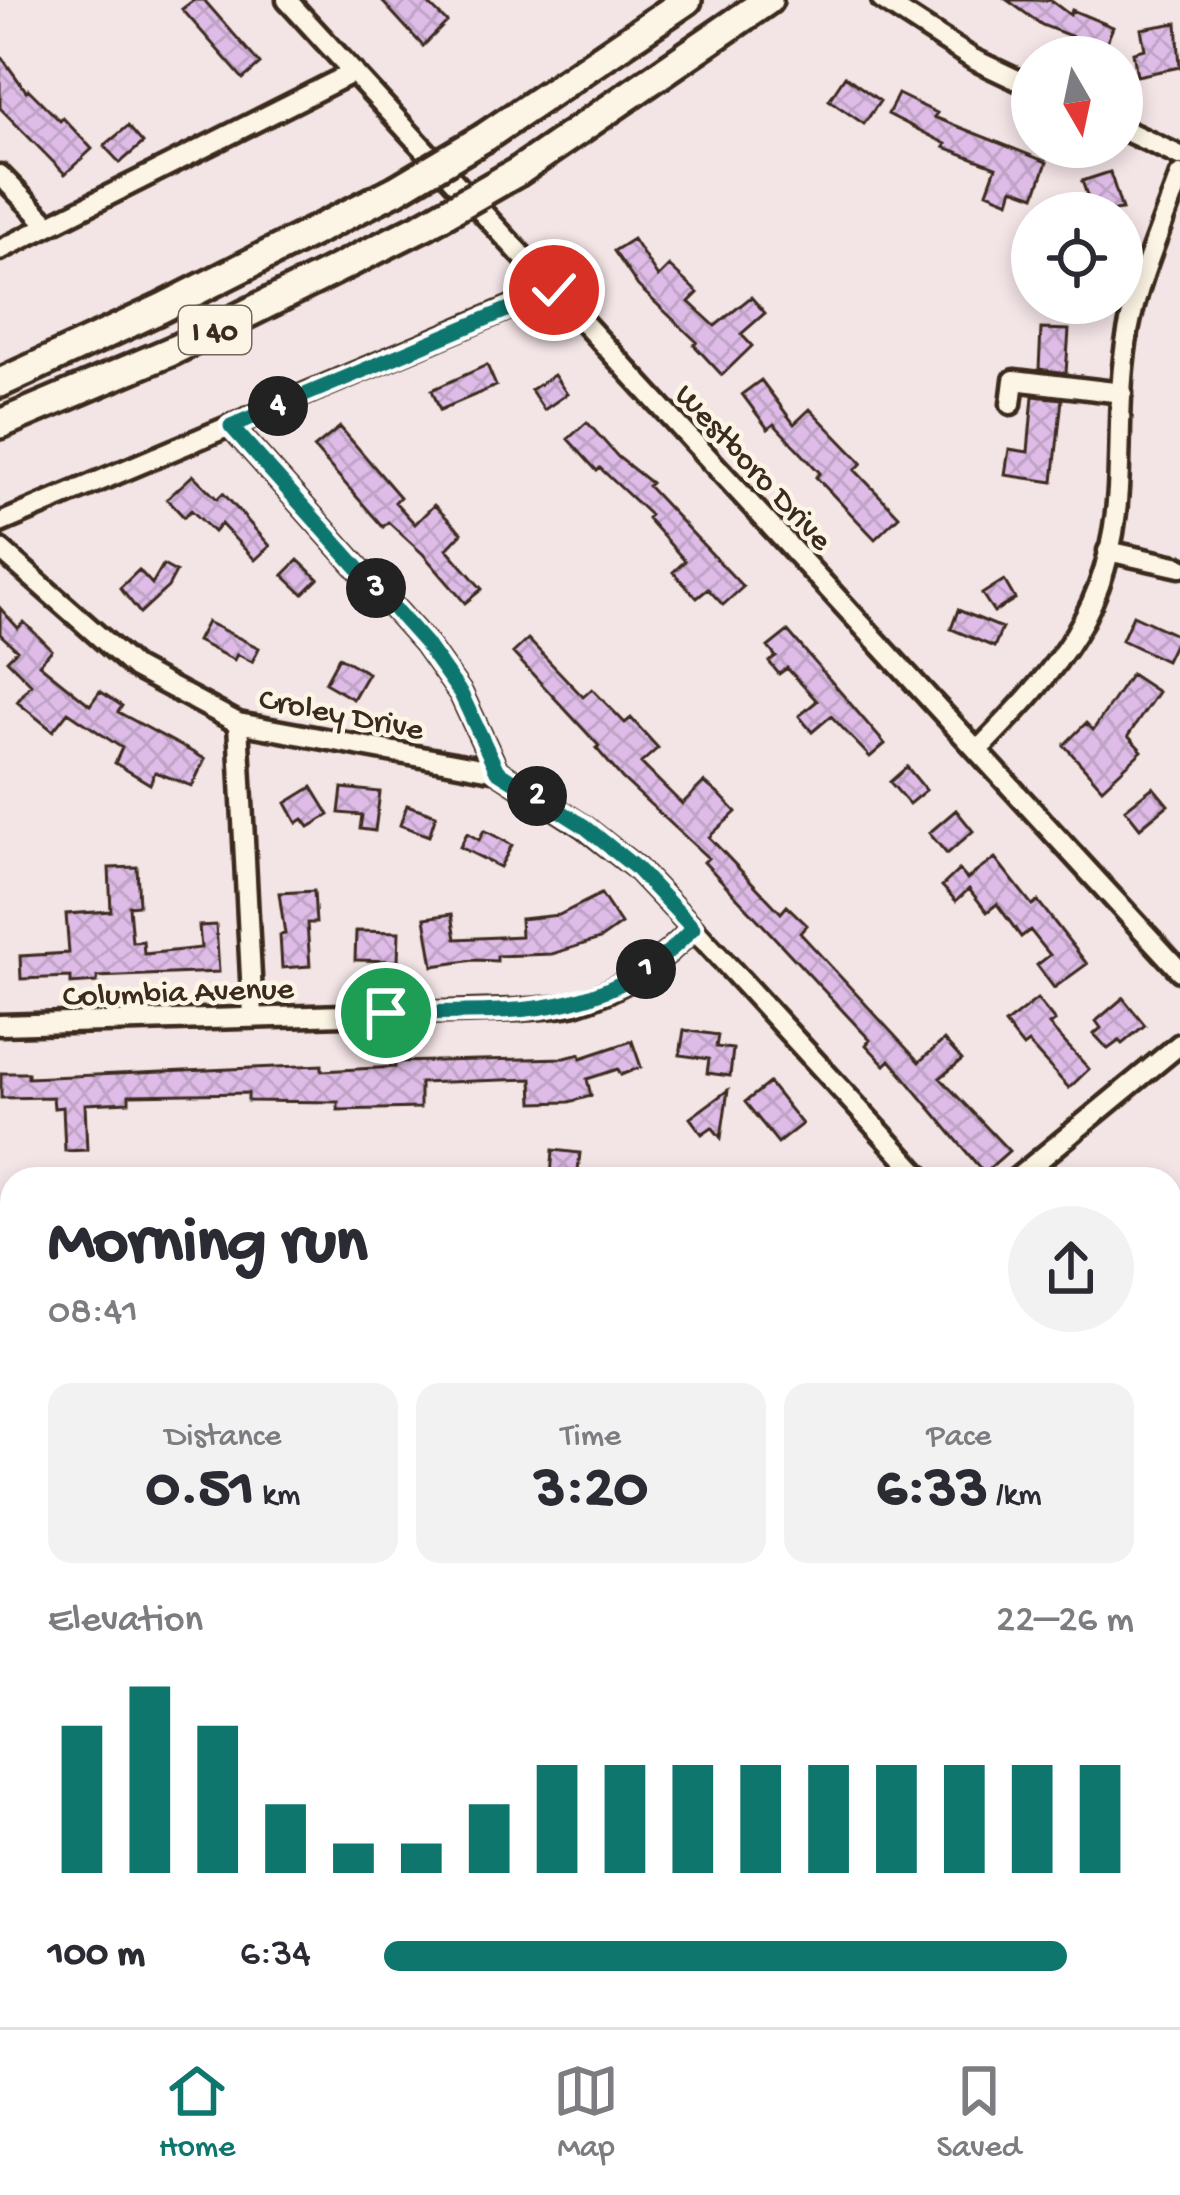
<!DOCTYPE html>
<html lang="en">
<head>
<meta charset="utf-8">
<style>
  body { margin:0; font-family:"Gochi Hand",sans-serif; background:#f2f2f3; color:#2b2b33; height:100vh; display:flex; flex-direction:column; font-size:45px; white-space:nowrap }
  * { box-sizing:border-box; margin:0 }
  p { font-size:39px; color:#7c7c81 }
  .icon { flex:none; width:66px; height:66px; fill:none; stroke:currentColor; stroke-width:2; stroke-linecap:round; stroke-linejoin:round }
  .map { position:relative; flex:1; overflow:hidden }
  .side { position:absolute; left:0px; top:1167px; width:1182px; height:861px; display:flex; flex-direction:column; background:#fff; border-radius:36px 36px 0 0; box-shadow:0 6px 18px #0003 }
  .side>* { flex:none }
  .needle { width:78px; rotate:171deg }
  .controls { position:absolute; left:1011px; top:36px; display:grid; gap:24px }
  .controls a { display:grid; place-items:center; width:132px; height:132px; border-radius:50%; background:#fff; box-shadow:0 6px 18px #0003; font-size:60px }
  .pin { position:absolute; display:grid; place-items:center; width:102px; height:102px; color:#fff; margin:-51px; border:6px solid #fff; border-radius:50%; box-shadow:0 3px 12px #0007 }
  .km { position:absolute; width:60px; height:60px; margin:-30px; border-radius:50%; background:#222; color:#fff; font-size:33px; line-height:60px; text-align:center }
  .round { display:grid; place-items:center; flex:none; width:126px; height:126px; border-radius:63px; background:#f2f2f3 }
  .overview { display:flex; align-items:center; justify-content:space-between; height:204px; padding:0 48px }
  h1 { font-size:66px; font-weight:700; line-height:90px }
  .figures { display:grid; grid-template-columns:repeat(3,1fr); gap:18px; height:204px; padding:12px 48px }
  .figures div { display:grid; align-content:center; border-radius:24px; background:#f2f2f3; text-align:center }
  .figures b { font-size:60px; font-weight:700 }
  .figures small { font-size:33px; font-weight:400 }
  .figures p { font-size:33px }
  .chart { height:336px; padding:24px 48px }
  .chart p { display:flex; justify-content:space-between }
  .chart svg { width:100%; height:216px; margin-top:12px; stroke:#0f766e; stroke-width:6 }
  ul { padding:0 48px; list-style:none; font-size:39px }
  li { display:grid; grid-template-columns:192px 144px 1fr; align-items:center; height:90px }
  li i { height:30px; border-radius:15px; background:#0f766e }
  .tab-bar { display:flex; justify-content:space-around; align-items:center; height:168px; border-top:3px solid #e1e1e2; background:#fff; font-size:33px; color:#7c7c81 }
  .tab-bar a { display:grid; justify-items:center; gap:6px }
  .tab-bar .current { color:#0f766e }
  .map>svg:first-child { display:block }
  .park { fill:url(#park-dots); stroke:#6f8460; stroke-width:3 }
  .garden { fill:#a3dda3; stroke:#6f8460; stroke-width:3 }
  .building { fill:url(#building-cross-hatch); stroke:#3b2a1e; stroke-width:3 }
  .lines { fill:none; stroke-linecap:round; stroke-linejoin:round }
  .minor-casing { stroke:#3b2a1e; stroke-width:27 }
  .highway-casing { stroke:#3b2a1e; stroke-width:36 }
  .minor { stroke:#fcf5e5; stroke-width:18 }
  .highway { stroke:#fcf5e5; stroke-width:27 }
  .highway-bridge-casing { stroke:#3b2a1e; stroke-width:36; stroke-linecap:butt }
  .highway-bridge { stroke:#fcf5e5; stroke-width:27 }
  .route-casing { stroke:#fff; stroke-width:24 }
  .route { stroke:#0f766e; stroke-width:15 }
  .labels { text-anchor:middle; stroke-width:9; stroke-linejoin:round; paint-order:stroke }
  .shield { fill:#fcf5e5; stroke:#75675a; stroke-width:3 }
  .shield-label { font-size:30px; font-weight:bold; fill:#3b2a1e }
  .street-label { font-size:33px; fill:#3b2a1e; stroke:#fcf5e5 }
</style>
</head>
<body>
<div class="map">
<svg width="1180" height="2027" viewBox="0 0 1180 2027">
  <defs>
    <pattern id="park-dots" width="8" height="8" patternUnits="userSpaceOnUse" patternTransform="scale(3)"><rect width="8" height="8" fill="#a3dda3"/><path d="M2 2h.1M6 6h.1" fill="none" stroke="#8dbe8c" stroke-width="1.8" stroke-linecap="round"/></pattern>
    <pattern id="building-cross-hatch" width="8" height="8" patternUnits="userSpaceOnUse" patternTransform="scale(3)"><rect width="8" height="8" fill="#debce7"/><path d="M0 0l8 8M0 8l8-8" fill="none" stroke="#bfa2c6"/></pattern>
  </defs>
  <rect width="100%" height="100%" fill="#f3e4e6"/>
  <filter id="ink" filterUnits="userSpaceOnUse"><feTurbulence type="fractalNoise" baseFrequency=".00833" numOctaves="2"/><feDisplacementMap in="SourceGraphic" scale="24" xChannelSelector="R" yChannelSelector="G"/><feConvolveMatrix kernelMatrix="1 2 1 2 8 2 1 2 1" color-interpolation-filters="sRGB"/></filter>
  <g filter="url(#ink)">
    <!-- park -->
    <path class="park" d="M12,1443V2016H548V2027H0V1444Z"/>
    <!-- garden -->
    <path class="garden" d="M0,1987L12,1991V2016H86L83,2027H0Z"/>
    <!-- building -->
    <path class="building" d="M194,0H204L260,64L243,79L182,9Z
      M381,0H424L447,22L423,46Z
      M1007,0H1050L1070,15L1072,10L1113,27L1104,49L1042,25Z
      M1177,23L1180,67L1137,76L1133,52L1145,49L1141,29Z
      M0,55L26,91L28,89L60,121L63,118L92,149L65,174L0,108Z
      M845,76L880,101L864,124L829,100Z
      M898,94L937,113L934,117L1047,162L1035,196L1013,188L1009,201L987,192L996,167L944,147L946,144L888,114Z
      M128,126L143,143L120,163L104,146Z
      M1110,172L1122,210L1096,213L1095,209L1080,213L1076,199L1087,195L1082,181Z
      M633,239L658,277L669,266L698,293L689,302L715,326L751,297L765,313L741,334L752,346L722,375L694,345L697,342L638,286L614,251Z
      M1041,329L1069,330L1066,373L1039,369Z
      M487,365L496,386L440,410L432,390Z
      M554,375L567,394L544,410L531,390Z
      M761,380L794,424L810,409L862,463L855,470L899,516L875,539L816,477L820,473L774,424L768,429L742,394Z
      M1033,396L1062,399L1053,482L1005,475L1009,449L1028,452Z
      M587,422L618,457L651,483L648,486L743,587L723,605L708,589L697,598L673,572L685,561L647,518L650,515L600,468L597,471L568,439Z
      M340,427L400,497L395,502L415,524L434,505L462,533L447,549L482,589L465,603L423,554L388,522L383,527L314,448Z
      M193,475L217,499L223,493L270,546L255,560L221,524L214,532L191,510L184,517L167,499Z
      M298,560L318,579L303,594L283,575Z
      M163,565L176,572L168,587L140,613L120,588L139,570L152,584Z
      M1004,580L1015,599L994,612L982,594Z
      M0,608L18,628L24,622L52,650L39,664L90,705L100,691L122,706L118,712L205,759L192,786L155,772L150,784L115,763L122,748L68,712L53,731L17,702L31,684L7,660L17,650L0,634Z
      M958,610L1002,628L994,647L951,629Z
      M1133,615L1178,636L1166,661L1122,640Z
      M207,622L259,648L252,662L237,654L234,660L197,641Z
      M788,631L885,744L870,757L831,716L812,732L799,716L817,701L787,668L779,674L769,662L776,657L768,647Z
      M528,639L583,697L592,689L625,723L631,718L658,748L641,763L682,804L704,782L722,797L736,812L709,837L781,913L787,906L807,925L800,933L919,1062L944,1040L962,1060L940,1078L1009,1151L984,1173L890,1060L885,1065L866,1045L870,1040L704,862L708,858L622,778L596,748L599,746L513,653Z
      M339,657L368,673L353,699L325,683Z
      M1131,674L1158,692L1128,736L1142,751L1102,788L1064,745L1086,723L1093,730Z
      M907,767L926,790L909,804L890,782Z
      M312,787L329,815L309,827L303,819L297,823L286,803Z
      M1153,787L1168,805L1140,828L1125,809Z
      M342,788L380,792L375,831L360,829L362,815L339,813Z
      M407,805L436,815L429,836L400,825Z
      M956,810L973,831L947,854L929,833Z
      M484,830L512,845L500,867L460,847L467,833L479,840Z
      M995,858L1032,905L1038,901L1087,964L1054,988L1037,965L1050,955L1030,930L1021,937L997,904L987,912L969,889L956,901L942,886L959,870L967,879Z
      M137,867L139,905L129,906L132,942L143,941L144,954L201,948L199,926L216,925L219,972L97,977V982L71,984V977L21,979L20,956L69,953L66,914L111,911L109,868Z
      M314,891L316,923H307L310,966L282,968L280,935L285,934L279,893Z
      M601,894L621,924L600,939L552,954L497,956V961L474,960L433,966L425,918L452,914L456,939L521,936L520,919L559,915Z
      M356,931L399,932L398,961L355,960Z
      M1123,998L1145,1025L1122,1044L1119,1041L1108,1049L1094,1034L1101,1028L1096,1021Z
      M1037,999L1055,1021L1049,1025L1089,1069L1069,1088L1028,1043L1023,1047L1005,1024Z
      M684,1030L718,1035L716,1047L733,1049L730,1076L707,1073L709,1059L680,1055Z
      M632,1041L641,1067L621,1075L618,1069L587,1079L591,1096L569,1102L533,1103L532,1079L420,1083V1108L338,1110V1102L248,1101V1093L129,1095V1102L85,1104L87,1150L65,1151L63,1107L54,1108L53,1097L1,1098V1073H28V1078L322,1065V1071L358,1069L395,1067V1062L565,1058L580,1054L581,1058Z
      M769,1083L802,1124L778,1143L745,1102Z
      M728,1090L721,1138L712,1127L702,1134L690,1118Z
      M553,1150L580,1153L577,1179L551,1177Z"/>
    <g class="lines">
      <!-- minor casing -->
      <g class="minor-casing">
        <path id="minor" d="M287,0L1180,971
          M882,0L973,59L1032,87
          M1122,129L1180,156
          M0,175L49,225
          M0,250L354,72
          M1011,404L1014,380L1122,393
          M231,426L425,643L461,694L497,771
          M0,523L554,289
          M0,549L135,668L238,723L497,771L584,827L636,868L693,928L923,1179
          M1108,551L1180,567
          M238,723L253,1016
          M978,750C1058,668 1111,610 1118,489C1121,437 1118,384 1128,332C1138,279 1162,226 1180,175
          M0,1025L518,1010C537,1008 558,1008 575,1004C620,991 662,962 693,928
          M1016,1179L1180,1044
          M0,1311L12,1310
          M1170,1938L1180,1937
          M696,2027L698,2016
          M1137,2027V2016"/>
      </g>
      <!-- highway casing -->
      <g class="highway-casing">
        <path id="highway" d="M485,137L687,0
          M519,171L768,0
          M0,383L162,308L396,190
          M0,424L172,351L425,225"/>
      </g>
      <!-- minor -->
      <use href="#minor" class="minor"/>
      <!-- highway -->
      <use href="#highway" class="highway"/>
      <!-- highway-bridge casing -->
      <g class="highway-bridge-casing">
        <path id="highway-bridge" d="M396,190L485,137
          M425,225L519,171"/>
      </g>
      <!-- highway-bridge -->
      <use href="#highway-bridge" class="highway-bridge"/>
    </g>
  </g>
  <g class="lines" filter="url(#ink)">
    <!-- route casing -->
    <g class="route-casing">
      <path id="route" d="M386,1013C505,1010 605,1025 693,928L636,868L584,826L497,771L461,694L425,643L231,426L554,290"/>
    </g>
    <!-- route -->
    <use href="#route" class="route"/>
  </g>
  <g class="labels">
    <!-- shield labels -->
    <rect class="shield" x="179" y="306" width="72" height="48" rx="9"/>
    <g class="shield-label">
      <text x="215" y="340">I 40</text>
    </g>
    <!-- street labels -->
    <g class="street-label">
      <text transform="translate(756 465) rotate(47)" y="12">Westboro Drive</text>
      <text transform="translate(342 711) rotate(11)" y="12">Croley Drive</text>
      <text transform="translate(178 989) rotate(-2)" y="12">Columbia Avenue</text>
    </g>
  </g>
</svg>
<div class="controls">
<a><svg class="needle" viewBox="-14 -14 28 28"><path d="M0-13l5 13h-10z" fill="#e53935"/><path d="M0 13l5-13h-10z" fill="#7c7c81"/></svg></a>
<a><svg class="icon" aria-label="locate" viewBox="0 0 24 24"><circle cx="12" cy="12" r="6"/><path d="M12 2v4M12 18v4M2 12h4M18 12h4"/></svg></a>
</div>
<div class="pin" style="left:386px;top:1013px;background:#1e9e55"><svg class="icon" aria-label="arrive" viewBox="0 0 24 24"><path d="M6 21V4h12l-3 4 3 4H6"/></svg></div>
<div class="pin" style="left:554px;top:290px;background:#d93025"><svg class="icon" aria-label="check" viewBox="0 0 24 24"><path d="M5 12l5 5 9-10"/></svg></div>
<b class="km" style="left:646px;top:969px">1</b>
<b class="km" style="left:537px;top:796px">2</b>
<b class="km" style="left:376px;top:588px">3</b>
<b class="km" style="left:278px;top:406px">4</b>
<section class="side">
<div class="overview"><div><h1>Morning run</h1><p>08:41</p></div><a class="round"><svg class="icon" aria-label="share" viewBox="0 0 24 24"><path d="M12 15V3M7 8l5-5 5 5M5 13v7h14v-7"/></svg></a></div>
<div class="figures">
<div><p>Distance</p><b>0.51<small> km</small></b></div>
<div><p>Time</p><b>3:20</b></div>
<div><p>Pace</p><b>6:33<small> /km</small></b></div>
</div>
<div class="chart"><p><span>Elevation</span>22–26 m</p>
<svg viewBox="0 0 160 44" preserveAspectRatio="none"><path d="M5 44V14M15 44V6M25 44V14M35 44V30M45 44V38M55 44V38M65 44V30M75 44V22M85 44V22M95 44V22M105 44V22M115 44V22M125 44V22M135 44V22M145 44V22M155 44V22"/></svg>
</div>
<ul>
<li><b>100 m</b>6:34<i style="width:91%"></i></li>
</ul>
</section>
</div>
<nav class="tab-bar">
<a class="current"><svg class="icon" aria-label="home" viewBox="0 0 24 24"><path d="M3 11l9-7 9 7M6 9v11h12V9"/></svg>Home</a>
<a><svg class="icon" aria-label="map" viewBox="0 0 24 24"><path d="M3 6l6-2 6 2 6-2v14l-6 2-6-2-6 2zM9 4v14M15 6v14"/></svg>Map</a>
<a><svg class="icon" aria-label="saved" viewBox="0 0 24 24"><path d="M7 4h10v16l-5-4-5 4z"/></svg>Saved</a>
</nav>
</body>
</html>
